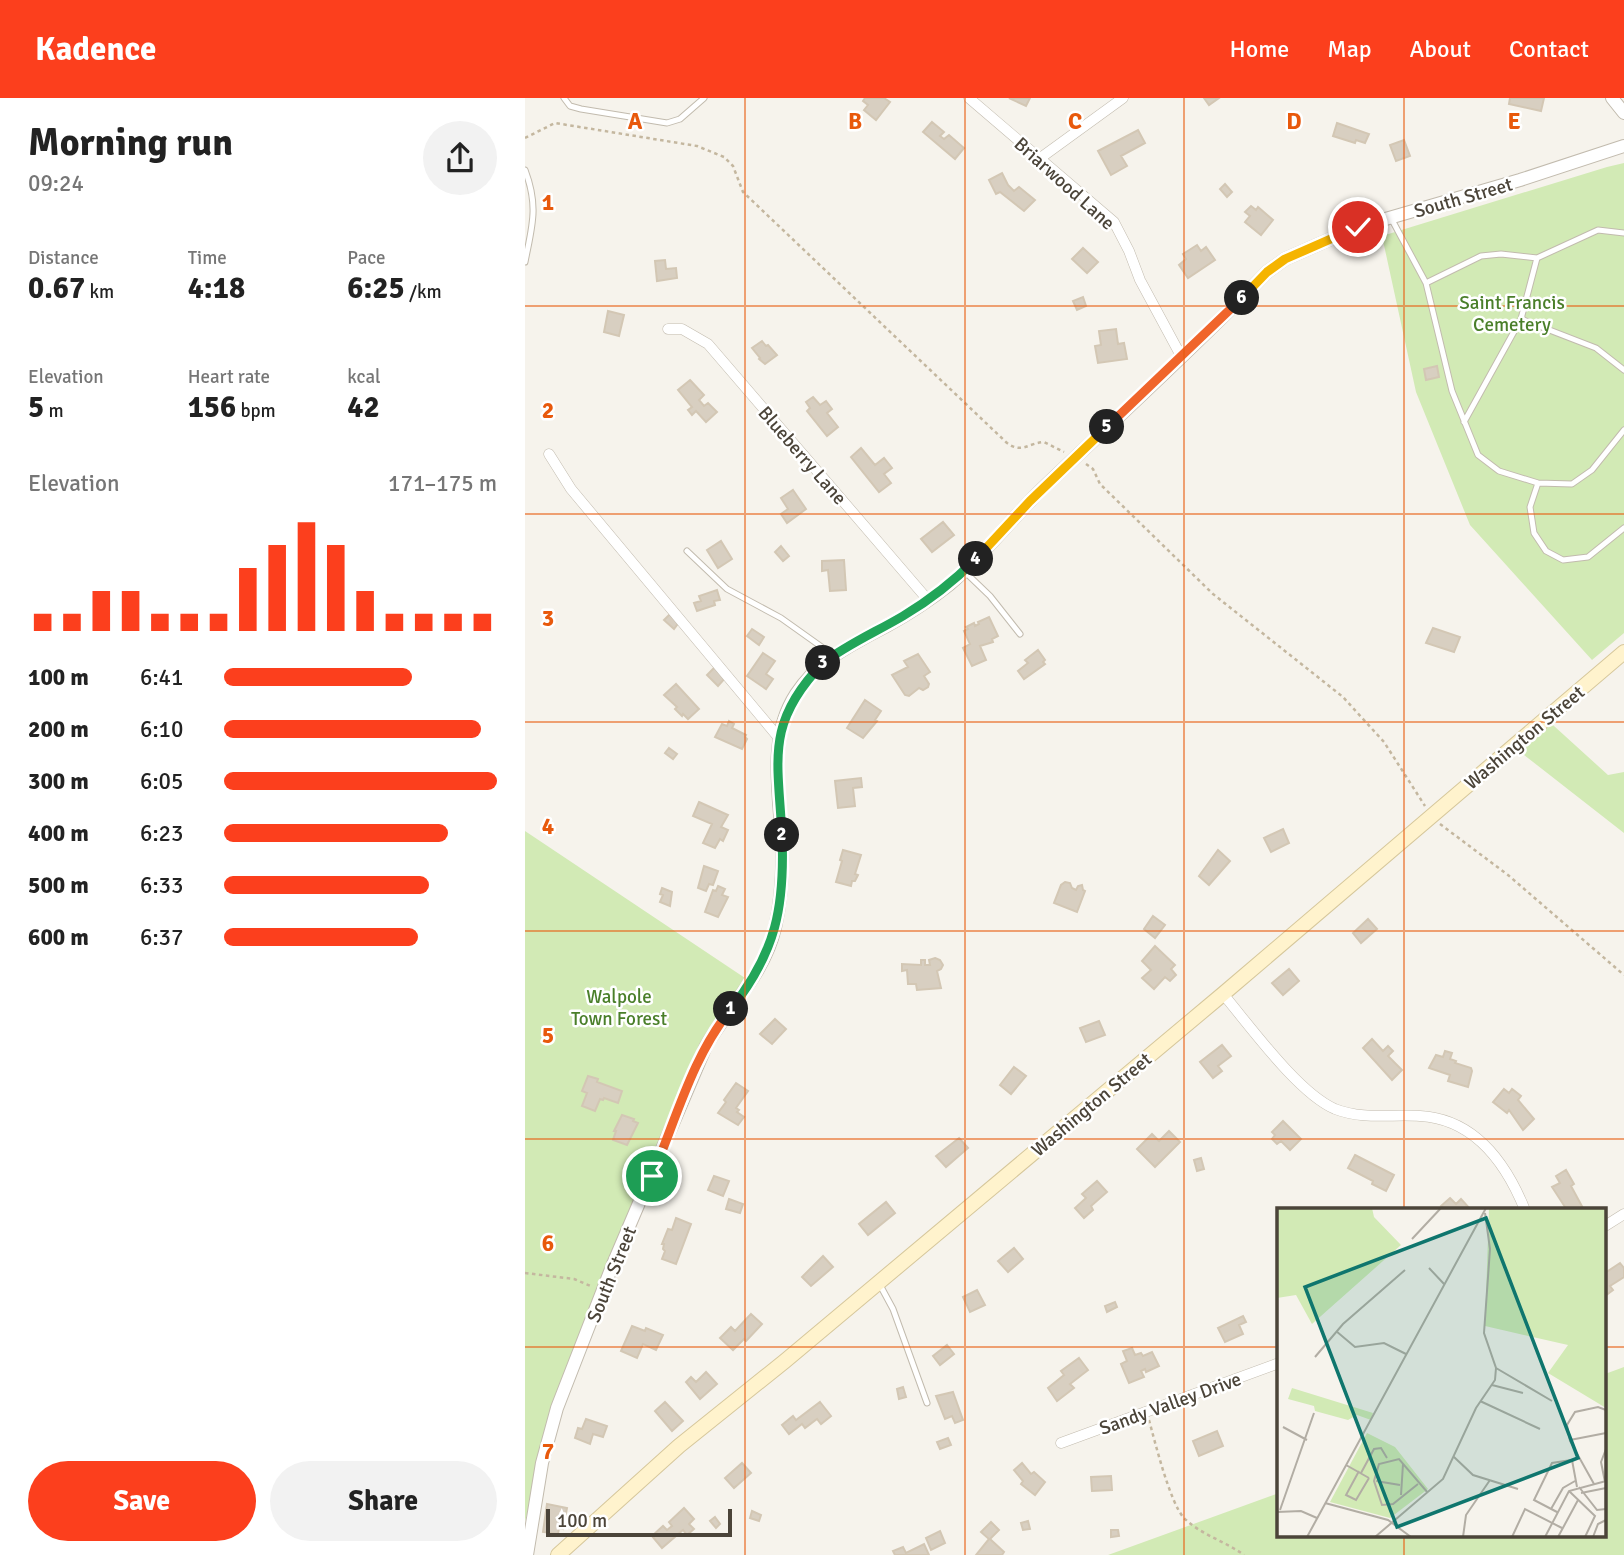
<!DOCTYPE html>
<html lang="en">
<head>
<meta charset="utf-8">
<style>
  body { margin:0; font-family:Signika,sans-serif; background:#f2f2f2; color:#222; height:100vh; display:flex; flex-direction:column; font-size:26px; white-space:nowrap }
  * { box-sizing:border-box; margin:0 }
  p { font-size:23px; color:#767676 }
  .icon { flex:none; width:38px; height:38px; fill:none; stroke:currentColor; stroke-width:2; stroke-linecap:round; stroke-linejoin:round }
  .map { position:relative; flex:1; overflow:hidden }
  .details { display:flex; flex-direction:column; background:#fff; width:525px }
  .details>* { flex:none }
  .scale { position:absolute; left:21px; bottom:18px; width:186px; box-sizing:border-box; padding-left:7px; border:4px solid #4b4439; border-top:0; font-size:19px; line-height:24px; white-space:nowrap; color:#4b4439; -webkit-text-stroke:5px #fff; paint-order:stroke }
  .pin { position:absolute; display:grid; place-items:center; width:60px; height:60px; color:#fff; margin:-30px; border:4px solid #fff; border-radius:50%; box-shadow:0 2px 7px #0007 }
  .km { position:absolute; width:35px; height:35px; margin:-18px; border-radius:50%; background:#222; color:#fff; font-size:19px; line-height:35px; text-align:center }
  .round { display:grid; place-items:center; flex:none; width:74px; height:74px; border-radius:37px; background:#f2f2f2 }
  .headline { display:flex; align-items:center; justify-content:space-between; height:119px; padding:0 28px }
  h1 { font-size:38px; font-weight:800; line-height:52px }
  .figures { display:grid; grid-template-columns:repeat(3,1fr); gap:10px; height:119px; padding:7px 28px }
  .figures div { display:grid; align-content:center }
  .figures b { font-size:30px; font-weight:800 }
  .figures small { font-size:19px; font-weight:400 }
  .figures p { font-size:19px }
  .chart { height:196px; padding:14px 28px }
  .chart p { display:flex; justify-content:space-between }
  .chart svg { width:100%; height:126px; margin-top:7px; stroke:#fc3f1d; stroke-width:6 }
  .button { display:flex; gap:14px; margin-top:auto; padding:14px 28px }
  .button a { flex:1; height:80px; border-radius:42px; background:#fc3f1d; color:#fff; font-size:28px; font-weight:800; line-height:80px; text-align:center }
  .button a+a { background:#f2f2f2; color:#222 }
  ul { padding:0 28px; list-style:none; font-size:23px }
  li { display:grid; grid-template-columns:112px 84px 1fr; align-items:center; height:52px }
  li i { height:18px; border-radius:9px; background:#fc3f1d }
  header { display:flex; align-items:center; gap:42px; box-sizing:border-box; height:98px; padding:0 35px; background:#fc3f1d; color:#fff }
  header strong { font-size:33px }
  nav { display:flex; gap:38px; margin-inline-start:auto; font-size:24px }
  main { display:flex; flex:1; min-height:0 }
  .map>svg:first-child { display:block }
  .green { fill:#d2eab5 }
  .building { fill:#d8cfc1; stroke:#d3c7b4; stroke-width:2 }
  .lines { fill:none; stroke-linecap:round; stroke-linejoin:round }
  .service-casing { stroke:#c2bbae; stroke-width:7 }
  .minor-casing { stroke:#c2bbae; stroke-width:11 }
  .tertiary-casing { stroke:#c2bbae; stroke-width:14 }
  .secondary-casing { stroke:#d6c79b; stroke-width:16 }
  .path { stroke:#c4b79f; stroke-width:2.5; stroke-dasharray:3.5 3.5; stroke-linecap:butt }
  .service { stroke:#fff; stroke-width:5 }
  .minor { stroke:#fff; stroke-width:10 }
  .tertiary { stroke:#fff; stroke-width:12 }
  .secondary { stroke:#fff3cd; stroke-width:14 }
  .split-1-casing { stroke:#fff; stroke-width:14 }
  .split-2-casing { stroke:#fff; stroke-width:14 }
  .split-3-casing { stroke:#fff; stroke-width:14 }
  .split-4-casing { stroke:#fff; stroke-width:14 }
  .split-5-casing { stroke:#fff; stroke-width:14 }
  .split-6-casing { stroke:#fff; stroke-width:14 }
  .split-7-casing { stroke:#fff; stroke-width:14 }
  .split-1 { stroke:#f0652b; stroke-width:9 }
  .split-2 { stroke:#22a559; stroke-width:9 }
  .split-3 { stroke:#22a559; stroke-width:9 }
  .split-4 { stroke:#22a559; stroke-width:9 }
  .split-5 { stroke:#f5b400; stroke-width:9 }
  .split-6 { stroke:#f0652b; stroke-width:9 }
  .split-7 { stroke:#f5b400; stroke-width:9 }
  .grid { fill:none; stroke:#e8590c; stroke-width:2; stroke-opacity:0.55 }
  .labels { text-anchor:middle; stroke-width:5; stroke-linejoin:round; paint-order:stroke }
  .street-label { font-size:19px; fill:#4b4439; stroke:#fff }
  .park-label { font-size:19px; fill:#4a7f2a; stroke:#fff }
  .inset-road { fill:none; stroke:#b2ada4; stroke-width:2 }
  .view { fill:#0f766e; fill-opacity:0.15; stroke:#0f766e; stroke-width:3.5 }
  .inset-edge { fill:none; stroke:#4b4439; stroke-width:3.5 }
  .grid-label { font-size:23px; text-anchor:middle; font-weight:bold; fill:#e8590c; stroke:#fff; stroke-width:5; stroke-linejoin:round; paint-order:stroke }
</style>
</head>
<body>
<header>
<strong>Kadence</strong>
<nav><a>Home</a><a>Map</a><a>About</a><a>Contact</a></nav>
</header>
<main>
<section class="details">
<div class="headline"><div><h1>Morning run</h1><p>09:24</p></div><a class="round"><svg class="icon" aria-label="share" viewBox="0 0 24 24"><path d="M12 15V3M7 8l5-5 5 5M5 13v7h14v-7"/></svg></a></div>
<div class="figures">
<div><p>Distance</p><b>0.67<small> km</small></b></div>
<div><p>Time</p><b>4:18</b></div>
<div><p>Pace</p><b>6:25<small> /km</small></b></div>
</div>
<div class="figures">
<div><p>Elevation</p><b>5<small> m</small></b></div>
<div><p>Heart rate</p><b>156<small> bpm</small></b></div>
<div><p>kcal</p><b>42</b></div>
</div>
<div class="chart"><p><span>Elevation</span>171–175 m</p>
<svg viewBox="0 0 160 44" preserveAspectRatio="none"><path d="M5 44V38M15 44V38M25 44V30M35 44V30M45 44V38M55 44V38M65 44V38M75 44V22M85 44V14M95 44V6M105 44V14M115 44V30M125 44V38M135 44V38M145 44V38M155 44V38"/></svg>
</div>
<ul>
<li><b>100 m</b>6:41<i style="width:69%"></i></li>
<li><b>200 m</b>6:10<i style="width:94%"></i></li>
<li><b>300 m</b>6:05<i style="width:100%"></i></li>
<li><b>400 m</b>6:23<i style="width:82%"></i></li>
<li><b>500 m</b>6:33<i style="width:75%"></i></li>
<li><b>600 m</b>6:37<i style="width:71%"></i></li>
</ul>
<div class="button"><a>Save</a><a>Share</a></div>
</section>
<div class="map">
<svg width="1099" height="1457" viewBox="0 0 1099 1457">
  <rect width="100%" height="100%" fill="#f6f3ec"/>
  <!-- green -->
  <path class="green" d="M1099,65V535L1067,562L945,427L891,294L857,138L1082,69Z
    M1018,618L1083,677L1099,674V735L994,653Z
    M0,733L226,884L172,965L17,1365L0,1423Z
    M1099,1269V1457H583L754,1395V1438H1080V1276Z"/>
  <!-- building -->
  <path class="building" d="M340,0H359L365,4L351,22L339,12L343,7L338,3Z
    M484,0H505L501,8Z
    M679,0H694L684,7Z
    M985,0H1019L1016,13L984,6Z
    M407,24L419,34L415,38L419,41L424,37L439,50L430,61L398,34Z
    M812,25L844,36L840,45L831,42L830,45L808,38Z
    M613,32L620,45L596,58L602,68L586,77L573,53Z
    M879,42L885,58L871,63L865,47Z
    M477,75L483,87L489,93L494,89L510,102L499,113L475,94L471,96L464,82Z
    M700,86L707,94L702,99L695,91Z
    M726,108L731,112L733,109L748,122L736,137L720,124L725,118L720,114Z
    M672,147L676,153L681,149L690,162L663,180L654,167L661,161L658,156Z
    M558,150L573,164L562,175L547,161Z
    M140,162L141,171L151,170L152,180L132,183L130,163Z
    M558,199L561,208L552,212L548,203Z
    M83,213L99,217L94,238L79,234Z
    M591,231L593,246L599,245L602,261L573,265L570,248L576,247L574,233Z
    M237,243L241,248L243,247L252,257L240,266L234,261L235,260L227,250Z
    M912,268L914,279L901,282L899,271Z
    M165,282L179,297L174,302L179,308L183,305L192,314L181,324L171,313L167,317L163,312L167,309L153,292Z
    M288,299L295,307L301,303L307,311L302,315L313,329L302,338L282,313L285,310L281,304Z
    M336,350L350,367L359,360L367,370L359,376L366,385L354,394L326,359Z
    M268,392L281,411L262,425L256,416L263,411L256,400Z
    M418,424L429,437L407,454L396,441Z
    M196,443L207,461L193,470L182,452Z
    M256,448L264,458L258,463L250,454Z
    M319,462L321,492L305,493L303,472L297,473V463Z
    M192,492L195,502L189,503L190,507L172,513L169,505L176,503L174,498Z
    M146,515L155,523L149,531L139,522Z
    M464,519L473,538L467,541L468,544L455,548L461,562L447,568L438,550L445,546L439,533L443,531L441,529L449,525L450,528L454,526L453,524Z
    M908,530L935,539L929,554L901,545Z
    M227,531L239,539L234,547L222,538Z
    M513,552L520,562L518,564L520,566L499,581L493,573L503,565L500,562Z
    M238,555L250,563L241,576L248,581L241,591L222,578Z
    M393,556L405,574L399,578L404,586L403,589L398,592L394,590L384,598L380,597L367,577L383,569L379,563Z
    M190,569L201,579L193,588L182,577Z
    M151,586L174,611L163,621L158,616L157,618L150,611L152,609L139,597Z
    M340,602L356,613L350,622L352,623L338,640L322,630Z
    M204,623L209,626L207,630L221,637L220,639L222,641L217,651L190,639L197,626L202,628Z
    M144,650L152,656L148,661L140,655Z
    M336,680L337,689L328,690L330,708L313,710L310,683Z
    M174,704L203,717L196,729L203,732L198,743L195,741L190,750L178,745L187,726L168,718Z
    M758,731L764,745L746,754L739,740Z
    M318,752L336,757L330,776L333,777L330,783H327L326,788L311,784L317,763L315,762Z
    M693,752L705,763L684,787L674,778Z
    M179,768L193,773L188,787L184,786L181,793L173,790Z
    M540,784L545,785L547,790L551,792L553,788L557,787L558,792L560,793L552,814L529,805L536,787Z
    M193,788L200,791L197,797L203,799L193,819L180,814L188,792L191,793Z
    M137,790L147,794L145,808L135,804L138,797L135,796Z
    M628,818L640,827L630,840L619,831Z
    M843,821L852,831L836,845L828,835Z
    M630,848L650,867L646,871L651,877L645,883L640,879L629,891L617,880L626,872L617,863Z
    M410,860L415,862L418,867L416,871L412,873L416,890L392,892L391,886H383L382,872L377,873V866L396,867V862H400V867H405L404,862Z
    M764,871L774,883L758,897L747,885Z
    M250,921L261,931L247,946L235,936Z
    M574,923L580,937L561,944L555,930Z
    M847,941L858,953L863,948L868,953L863,958L877,972L867,982L838,950Z
    M697,947L706,958L693,968L697,973L688,980L675,964Z
    M920,953L927,955L925,961L931,963L930,965L946,970L947,973L943,989L923,983L925,977L904,970L911,957L918,959Z
    M489,969L501,978L486,996L475,987Z
    M63,978L73,981L72,984L97,993L93,1005L79,1000L78,1002L75,1001L70,1013L57,1008L62,995L57,993Z
    M211,985L223,993L211,1010L214,1012L212,1014L219,1019L213,1027L193,1015L201,1004L199,1002Z
    M979,991L984,995L987,991L996,998L993,1002L1009,1021L998,1032L984,1012L982,1015L968,1004Z
    M97,1017L109,1021L108,1023L113,1025L102,1047L88,1042L91,1033H89Z
    M758,1023L776,1041L765,1052L756,1043L752,1046L747,1041L750,1037L747,1034Z
    M644,1033L655,1044L630,1069L612,1051L627,1036L634,1043Z
    M434,1040L443,1050L421,1069L411,1058Z
    M830,1057L869,1077L861,1093L847,1086L848,1083L823,1070Z
    M676,1060L679,1071L672,1073L669,1062Z
    M1041,1072L1049,1086L1046,1088L1059,1112H1042L1027,1089L1035,1085L1031,1078Z
    M189,1078L204,1083L198,1098L183,1092Z
    M572,1083L582,1094L566,1108L568,1112L559,1120L550,1110L561,1100L557,1096Z
    M925,1100L931,1106L936,1101L946,1112H920L916,1108Z
    M204,1101L218,1106L215,1115L201,1111Z
    M361,1104L370,1115L343,1137L334,1126Z
    M151,1120L166,1126L151,1166L137,1161L140,1153L138,1151L139,1146H137L143,1131L147,1132Z
    M489,1150L498,1161L483,1174L473,1163Z
    M298,1158L308,1169L286,1188L277,1179Z
    M1095,1165L1099,1170V1179L1085,1188L1088,1192L1080,1198V1175Z
    M452,1192L460,1207L445,1214L438,1199Z
    M590,1204L592,1209L582,1214L580,1208Z
    M226,1216L237,1226L221,1243L219,1241L208,1252L195,1240L206,1229L210,1233Z
    M718,1218L721,1224L714,1227L718,1236L700,1244L693,1230Z
    M107,1228L120,1233L121,1230L138,1237L131,1252L118,1246L112,1260L96,1253Z
    M422,1247L429,1256L415,1267L408,1258Z
    M607,1250L610,1257L616,1255L618,1258L627,1254L634,1268L621,1274L620,1271L616,1273L619,1279L604,1285L596,1266L602,1263L598,1253Z
    M554,1260L563,1272L545,1286L549,1290L532,1303L523,1290L539,1277L536,1273Z
    M181,1274L192,1286L175,1301L161,1284L166,1279L171,1284Z
    M378,1289L381,1299L374,1301L372,1291Z
    M428,1294L438,1322L430,1325L427,1318L420,1321L411,1298Z
    M140,1304L158,1323L147,1333L130,1313Z
    M295,1304L306,1318L296,1326L292,1321L280,1330L277,1326L264,1336L257,1327L268,1318L271,1322Z
    M61,1321L82,1328L78,1339L68,1336L65,1346L50,1340L53,1330L57,1331Z
    M692,1333L698,1348L674,1358L668,1343Z
    M423,1340L426,1347L415,1351L412,1344Z
    M217,1365L226,1375L209,1390L200,1380Z
    M497,1365L506,1376L509,1374L520,1384L510,1397L496,1386L498,1383L489,1372Z
    M586,1378L587,1392L567,1393L566,1379Z
    M22,1406L42,1410L38,1431L34,1430L33,1436L18,1434Z
    M159,1410L169,1421L164,1426L169,1431L162,1437L158,1432L137,1450L127,1438L138,1428L142,1432L147,1428L144,1424Z
    M227,1413L236,1417L234,1423L225,1420Z
    M190,1419L195,1426L191,1430L185,1423Z
    M503,1423L505,1431L498,1432L496,1425Z
    M466,1424L474,1432L465,1441L479,1454L477,1457H451L464,1441L456,1434Z
    M586,1432H593L594,1438L586,1439Z
    M415,1433L420,1445L406,1452L401,1440Z
    M399,1446L404,1457H370L368,1453L378,1449L381,1455Z"/>
  <g class="lines">
    <!-- service casing -->
    <g class="service-casing">
      <path id="service" d="M39,0L45,8L56,11L142,25L155,21L179,0
        M0,72C14,109 7,128 0,164
        M866,120L901,185L927,293L953,357L974,373L1013,385L1047,386L1067,372L1099,332
        M901,185L956,158L976,156L1012,160L1073,132L1099,135
        M996,221L1071,250L1099,272
        M939,324L996,221L1012,160
        M1013,385L1005,409L1009,435L1021,453L1038,462L1063,459L1099,430
        M162,453L202,491L256,520L308,557
        M439,473L465,498L495,536
        M355,1187L368,1211L402,1305"/>
    </g>
    <!-- minor casing -->
    <g class="minor-casing">
      <path id="minor" d="M444,0L589,124L604,153L615,182L656,258
        M514,61L598,0
        M143,231H157L183,246L403,502
        M24,356L46,391L254,640
        M698,896C725,928 773,995 810,1011C838,1022 866,1016 895,1018C949,1021 981,1065 1000,1112
        M1080,1128L1099,1116
        M536,1345L754,1265"/>
    </g>
    <!-- tertiary casing -->
    <g class="tertiary-casing">
      <path id="tertiary" d="M1087,0L1099,15
        M2,1457L17,1365L32,1310L88,1166L181,948C204,908 239,877 250,830C256,803 258,773 257,746C255,696 242,641 271,596C294,561 328,546 363,527C385,515 406,501 425,486C459,457 485,422 517,391C592,319 670,249 742,174L760,161L833,129L995,82L1099,48"/>
    </g>
    <!-- secondary casing -->
    <g class="secondary-casing">
      <path id="secondary" d="M33,1457L154,1348L260,1263L698,896L1099,554"/>
    </g>
    <!-- path -->
    <path class="path" d="M0,40L30,25L172,48L199,59L208,68L218,94L482,345C497,356 503,345 519,344L539,354
      M561,366L568,371L575,386L688,496L818,599L859,644L900,708
      M915,726L983,777L1099,877
      M0,1175L49,1181L68,1189
      M624,1322C630,1344 645,1405 659,1420C676,1437 700,1443 719,1457"/>
    <!-- service -->
    <use href="#service" class="service"/>
    <!-- minor -->
    <use href="#minor" class="minor"/>
    <!-- tertiary -->
    <use href="#tertiary" class="tertiary"/>
    <!-- secondary -->
    <use href="#secondary" class="secondary"/>
  </g>
  <g class="lines">
    <!-- split-1 casing -->
    <g class="split-1-casing">
      <path id="split-1" d="M127,1078C151,1022 167,959 206,911"/>
    </g>
    <!-- split-2 casing -->
    <g class="split-2-casing">
      <path id="split-2" d="M206,911C251,854 260,809 257,737"/>
    </g>
    <!-- split-3 casing -->
    <g class="split-3-casing">
      <path id="split-3" d="M257,737C253,661 240,625 298,565"/>
    </g>
    <!-- split-4 casing -->
    <g class="split-4-casing">
      <path id="split-4" d="M298,565C323,546 351,534 378,518C405,502 429,483 451,461"/>
    </g>
    <!-- split-5 casing -->
    <g class="split-5-casing">
      <path id="split-5" d="M451,461L505,403L582,329"/>
    </g>
    <!-- split-6 casing -->
    <g class="split-6-casing">
      <path id="split-6" d="M582,329L717,200"/>
    </g>
    <!-- split-7 casing -->
    <g class="split-7-casing">
      <path id="split-7" d="M717,200L742,174L760,161L833,129"/>
    </g>
    <!-- split-1 -->
    <use href="#split-1" class="split-1"/>
    <!-- split-2 -->
    <use href="#split-2" class="split-2"/>
    <!-- split-3 -->
    <use href="#split-3" class="split-3"/>
    <!-- split-4 -->
    <use href="#split-4" class="split-4"/>
    <!-- split-5 -->
    <use href="#split-5" class="split-5"/>
    <!-- split-6 -->
    <use href="#split-6" class="split-6"/>
    <!-- split-7 -->
    <use href="#split-7" class="split-7"/>
  </g>
  <!-- grid -->
  <path class="grid" d="M220,0V1457M440,0V1457M659,0V1457M879,0V1112M0,208H1099M0,416H1099M0,624H1099M0,833H1099M0,1041H1099M0,1249H754M1080,1249H1099M879,1438V1457"/>
  <g class="labels">
    <!-- street labels -->
    <g class="street-label">
      <text transform="translate(540 85) rotate(42)" y="7">Briarwood Lane</text>
      <text transform="translate(938 99) rotate(-16)" y="7">South Street</text>
      <text transform="translate(278 357) rotate(49)" y="7">Blueberry Lane</text>
      <text transform="translate(999 639) rotate(-40)" y="7">Washington Street</text>
      <text transform="translate(566 1006) rotate(-40)" y="7">Washington Street</text>
      <text transform="translate(86 1176) rotate(-68)" y="7">South Street</text>
      <text transform="translate(645 1305) rotate(-20)" y="7">Sandy Valley Drive</text>
    </g>
    <!-- park labels -->
    <g class="park-label">
      <text x="987" y="211">Saint Francis<tspan x="987" dy="22">Cemetery</tspan></text>
      <text x="94" y="905">Walpole<tspan x="94" dy="22">Town Forest</tspan></text>
    </g>
  </g>
  <!-- overview -->
  <g transform="translate(752 1110)">
    <rect width="329" height="329" fill="#f6f3ec"/>
    <path d="M0,0H95L97,9L124,37L35,116L19,87L0,90ZM212,0H329V200L271,165L291,137L208,118ZM15,180L96,205L94,212L80,207L71,212L38,203L37,198L11,191ZM90,225L118,239L151,281L113,310L53,294Z" fill="#d2eab5"/>
    <path class="inset-road" d="M135,31L164,0M152,60L168,77M59,123L78,139L107,135L129,146M38,149L66,116L128,62M219,160L275,193M215,177L246,185M203,193L263,221M6,219L30,232M293,232L329,225M177,249L196,267L241,281M69,257L92,270M82,263L69,287L79,292L92,270M84,265L97,241L104,240L110,250M99,273L123,277M328,274L324,254L329,241M141,276L116,296L105,297L97,273L102,256L122,251L151,285M317,276L293,233L290,217L298,204L321,199L329,202M302,279L320,302L329,301M292,283L318,308L308,329M304,285L329,280M124,287L126,256M48,295L111,312L134,329M274,301L286,280L298,273M3,302L37,205M0,304L24,303L40,310M280,304L257,292L275,255L295,252L300,279M30,329L209,0M98,329L166,271L199,200L218,172L219,160L207,125L213,41L208,5M186,329L189,307L213,272M235,329L248,301L285,320M268,329L292,283L329,273M281,329L301,292M316,329L321,316L329,312"/>
    <path class="view" d="M209,10L301,250L120,319L28,79Z"/>
    <rect width="329" height="329" class="inset-edge"/>
  </g>
  <g class="grid-label">
    <text x="110" y="31">A</text>
    <text x="330" y="31">B</text>
    <text x="550" y="31">C</text>
    <text x="769" y="31">D</text>
    <text x="989" y="31">E</text>
    <text x="23" y="112">1</text>
    <text x="23" y="320">2</text>
    <text x="23" y="528">3</text>
    <text x="23" y="736">4</text>
    <text x="23" y="945">5</text>
    <text x="23" y="1153">6</text>
    <text x="23" y="1361">7</text>
  </g>
</svg>
<div class="scale">100 m</div>
<div class="pin" style="left:127px;top:1078px;background:#1e9e55"><svg class="icon" aria-label="arrive" viewBox="0 0 24 24"><path d="M6 21V4h12l-3 4 3 4H6"/></svg></div>
<div class="pin" style="left:833px;top:129px;background:#d93025"><svg class="icon" aria-label="check" viewBox="0 0 24 24"><path d="M5 12l5 5 9-10"/></svg></div>
<b class="km" style="left:206px;top:911px">1</b>
<b class="km" style="left:257px;top:737px">2</b>
<b class="km" style="left:298px;top:565px">3</b>
<b class="km" style="left:451px;top:461px">4</b>
<b class="km" style="left:582px;top:329px">5</b>
<b class="km" style="left:717px;top:200px">6</b>
</div>
</main>
</body>
</html>
